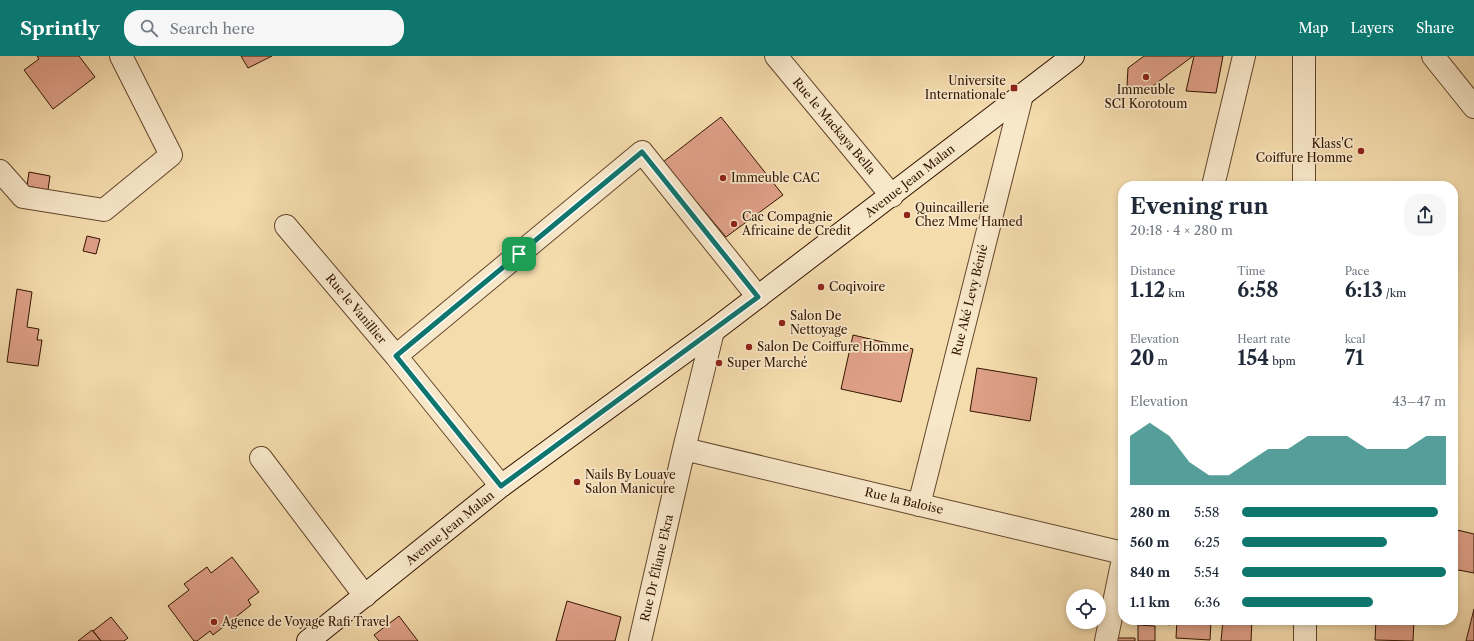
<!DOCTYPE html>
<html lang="en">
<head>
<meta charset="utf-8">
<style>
  body { margin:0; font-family:"Libre Caslon Text",serif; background:#f6f6f7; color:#1f2937; height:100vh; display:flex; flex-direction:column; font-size:15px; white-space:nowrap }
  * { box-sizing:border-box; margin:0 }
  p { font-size:13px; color:#747a83 }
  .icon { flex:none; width:22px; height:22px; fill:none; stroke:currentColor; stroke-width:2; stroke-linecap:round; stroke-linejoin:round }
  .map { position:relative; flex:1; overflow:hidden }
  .drawer { position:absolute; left:1118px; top:125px; width:340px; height:444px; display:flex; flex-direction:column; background:#fff; border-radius:16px; box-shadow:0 2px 6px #0003 }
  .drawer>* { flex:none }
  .buttons { position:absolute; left:1066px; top:533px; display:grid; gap:8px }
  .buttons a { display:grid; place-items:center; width:40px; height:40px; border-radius:50%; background:#fff; box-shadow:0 2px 6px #0003; font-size:20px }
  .pin { position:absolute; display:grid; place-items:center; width:34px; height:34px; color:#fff; margin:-17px; border-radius:8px; box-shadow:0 2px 6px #0006 }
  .round { display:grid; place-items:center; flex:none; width:42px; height:42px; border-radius:16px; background:#f6f6f7 }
  .headline { display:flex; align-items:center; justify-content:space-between; height:68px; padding:0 12px }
  h1 { font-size:22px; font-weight:700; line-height:30px }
  .metrics { display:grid; grid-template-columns:repeat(3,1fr); gap:6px; height:68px; padding:4px 12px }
  .metrics div { display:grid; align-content:center }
  .metrics b { font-size:20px; font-weight:700 }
  .metrics small { font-size:11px; font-weight:400 }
  .metrics p { font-size:11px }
  .chart { height:112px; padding:8px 12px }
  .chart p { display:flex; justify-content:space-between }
  .chart svg { width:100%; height:72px; margin-top:4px; fill:#0f766e; opacity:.7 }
  ul { padding:0 12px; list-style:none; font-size:13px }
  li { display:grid; grid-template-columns:64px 48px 1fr; align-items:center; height:30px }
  li i { height:10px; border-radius:5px; background:#0f766e }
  header { display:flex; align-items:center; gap:24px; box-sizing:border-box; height:56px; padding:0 20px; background:#0f766e; color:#fff }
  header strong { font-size:19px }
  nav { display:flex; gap:22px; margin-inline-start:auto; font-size:14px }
  .search { width:280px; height:36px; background:#f6f6f7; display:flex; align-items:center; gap:10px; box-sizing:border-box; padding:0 14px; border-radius:16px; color:#747a83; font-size:15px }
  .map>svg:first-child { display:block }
  .building { fill:#dfa088; stroke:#321401 }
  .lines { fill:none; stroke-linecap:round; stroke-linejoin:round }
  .minor-casing { stroke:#63462c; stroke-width:24 }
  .tertiary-casing { stroke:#63462c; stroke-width:24 }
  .secondary-casing { stroke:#321401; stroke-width:24 }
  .minor { stroke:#f8e8ca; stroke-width:22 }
  .tertiary { stroke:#f8e8ca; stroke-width:22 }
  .secondary { stroke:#f8e8ca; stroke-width:22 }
  .route-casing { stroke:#fff; stroke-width:8 }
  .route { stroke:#0f766e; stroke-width:5 }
  .poi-dot { fill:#8f2418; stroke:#f8e8ca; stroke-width:1.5 }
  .labels { text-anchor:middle; stroke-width:3.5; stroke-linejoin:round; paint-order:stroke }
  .poi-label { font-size:12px; fill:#321401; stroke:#f8e8ca; text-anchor:start }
  .street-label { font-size:12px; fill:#321401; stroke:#f8e8ca }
</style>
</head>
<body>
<header>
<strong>Sprintly</strong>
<div class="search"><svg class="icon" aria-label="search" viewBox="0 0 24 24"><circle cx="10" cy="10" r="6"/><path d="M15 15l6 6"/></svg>Search here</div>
<nav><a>Map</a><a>Layers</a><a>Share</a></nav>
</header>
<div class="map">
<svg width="1474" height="585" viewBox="0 0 1474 585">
  <rect width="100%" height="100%" fill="#f5dcad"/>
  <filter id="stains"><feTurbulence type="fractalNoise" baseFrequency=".005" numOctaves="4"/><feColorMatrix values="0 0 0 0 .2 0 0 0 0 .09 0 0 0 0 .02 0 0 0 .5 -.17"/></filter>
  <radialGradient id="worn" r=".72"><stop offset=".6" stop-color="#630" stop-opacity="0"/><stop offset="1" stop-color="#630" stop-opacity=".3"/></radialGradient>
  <!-- building -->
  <path class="building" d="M37,0H79L95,21L53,53L24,14L39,3Z
    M241,0H272L248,12Z
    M1144,0H1193L1150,32L1127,30L1128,12Z
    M1194,0H1223L1216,37L1186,35Z
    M721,61L783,139L726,181L663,106Z
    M29,116L50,120L48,134L27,130Z
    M87,180L100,183L96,198L83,195Z
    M17,233L32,236L27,271L39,273L37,284H42L38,310L7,306Z
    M853,279L913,293L901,346L841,333Z
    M977,312L1037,322L1030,365L970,355Z
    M1453,473L1474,478V517L1453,513Z
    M232,501L259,536L248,544L251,549L213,579L210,575L197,585H194L168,550L189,534L184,528L207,511L211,517Z
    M567,545L621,561L615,585H556Z
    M1474,553V585H1466Z
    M399,560L418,585H379L374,579Z
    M111,561L128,582L124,585H101L93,575Z
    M1145,564H1171L1170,569Z
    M1177,564H1211L1210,584L1176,582Z
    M1223,564H1252L1251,585H1221Z
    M1376,564H1414L1413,585L1375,584Z
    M1138,569L1155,570V585H1138Z
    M92,574L101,585H78Z
    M1116,582H1135V585H1116Z"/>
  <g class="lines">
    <!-- minor casing -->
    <g class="minor-casing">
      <path id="minor" d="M776,0L892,140
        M1433,0L1474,51
        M0,115L23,141L104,154L171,99L121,0
        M1213,130L1244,0
        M286,170L396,300L501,430
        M396,300L642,96L758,241
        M684,393L1123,497
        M261,402L365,540
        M919,449L1022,39
        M640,585L684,393L713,275
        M1106,585L1123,503"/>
    </g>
    <!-- tertiary casing -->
    <g class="tertiary-casing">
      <path id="tertiary" d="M1304,0V130
        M1305,564V585"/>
    </g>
    <!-- secondary casing -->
    <g class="secondary-casing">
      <path id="secondary" d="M308,585L501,430L713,275L1073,0"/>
    </g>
    <!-- minor -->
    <use href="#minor" class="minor"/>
    <!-- tertiary -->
    <use href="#tertiary" class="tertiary"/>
    <!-- secondary -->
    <use href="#secondary" class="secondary"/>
  </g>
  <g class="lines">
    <!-- route casing -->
    <g class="route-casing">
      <path id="route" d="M642,96L758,241L501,430L396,300Z"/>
    </g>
    <!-- route -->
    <use href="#route" class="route"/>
  </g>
  <!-- markers -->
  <g class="poi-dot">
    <circle cx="1146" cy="21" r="4"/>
    <rect x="1010" y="28" width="8" height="8" rx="2"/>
    <circle cx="1361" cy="95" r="4"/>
    <circle cx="723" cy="122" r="4"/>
    <circle cx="907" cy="159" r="4"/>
    <circle cx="734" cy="168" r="4"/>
    <circle cx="821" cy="231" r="4"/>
    <circle cx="782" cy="267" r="4"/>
    <circle cx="749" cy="291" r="4"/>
    <circle cx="719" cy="307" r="4"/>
    <circle cx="577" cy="426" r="4"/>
    <circle cx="214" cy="566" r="4"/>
  </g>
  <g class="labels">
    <!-- poi labels -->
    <g class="poi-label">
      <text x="1006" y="29" text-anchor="end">Universite<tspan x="1006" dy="14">Internationale</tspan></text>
      <text x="1146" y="38" text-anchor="middle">Immeuble<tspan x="1146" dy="14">SCI Korotoum</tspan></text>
      <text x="1353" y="92" text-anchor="end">Klass'C<tspan x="1353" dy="14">Coiffure Homme</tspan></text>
      <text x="731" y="126">Immeuble CAC</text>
      <text x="915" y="156">Quincaillerie<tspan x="915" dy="14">Chez Mme Hamed</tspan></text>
      <text x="742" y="165">Cac Compagnie<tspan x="742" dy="14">Africaine de Credit</tspan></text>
      <text x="829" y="235">Coqivoire</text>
      <text x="790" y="264">Salon De<tspan x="790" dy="14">Nettoyage</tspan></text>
      <text x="757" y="295">Salon De Coiffure Homme</text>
      <text x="727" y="311">Super Marché</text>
      <text x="585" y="423">Nails By Louave<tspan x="585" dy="14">Salon Manicure</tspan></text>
      <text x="222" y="570">Agence de Voyage Rafi Travel</text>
    </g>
    <!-- street labels -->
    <g class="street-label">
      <text transform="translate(834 70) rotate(50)" y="4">Rue le Mackaya Bella</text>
      <text transform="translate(910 125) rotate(-38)" y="4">Avenue Jean Malan</text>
      <text transform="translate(970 244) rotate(-76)" y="4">Rue Aké Levy Bénié</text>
      <text transform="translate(356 253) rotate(50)" y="4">Rue le Vanillier</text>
      <text transform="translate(904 445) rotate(13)" y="4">Rue la Baloise</text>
      <text transform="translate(450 472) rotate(-39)" y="4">Avenue Jean Malan</text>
      <text transform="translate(657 512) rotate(-77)" y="4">Rue Dr Éliane Ekra</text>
    </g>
  </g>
  <rect width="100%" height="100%" filter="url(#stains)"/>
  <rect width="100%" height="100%" fill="url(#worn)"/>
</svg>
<div class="buttons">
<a><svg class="icon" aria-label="locate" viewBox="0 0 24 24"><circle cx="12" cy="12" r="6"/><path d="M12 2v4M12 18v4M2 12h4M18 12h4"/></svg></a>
</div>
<div class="pin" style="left:519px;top:198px;background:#1e9e55"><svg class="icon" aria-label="arrive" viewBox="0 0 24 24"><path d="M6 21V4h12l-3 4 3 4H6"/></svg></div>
<section class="drawer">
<div class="headline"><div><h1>Evening run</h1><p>20:18 · 4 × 280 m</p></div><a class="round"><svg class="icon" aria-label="share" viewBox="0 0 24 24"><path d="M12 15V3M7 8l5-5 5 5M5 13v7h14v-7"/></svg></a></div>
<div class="metrics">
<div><p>Distance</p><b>1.12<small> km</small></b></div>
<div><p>Time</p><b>6:58</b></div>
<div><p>Pace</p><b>6:13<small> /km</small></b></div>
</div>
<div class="metrics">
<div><p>Elevation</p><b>20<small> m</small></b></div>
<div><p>Heart rate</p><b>154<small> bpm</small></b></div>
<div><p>kcal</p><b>71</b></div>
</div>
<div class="chart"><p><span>Elevation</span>43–47 m</p>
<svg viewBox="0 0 160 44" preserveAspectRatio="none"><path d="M0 44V14L10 6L20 14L30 30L40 38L50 38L60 30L70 22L80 22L90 14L100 14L110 14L120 22L130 22L140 22L150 14L160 14V44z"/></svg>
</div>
<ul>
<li><b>280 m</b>5:58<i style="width:96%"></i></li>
<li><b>560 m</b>6:25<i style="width:71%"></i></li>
<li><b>840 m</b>5:54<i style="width:100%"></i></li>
<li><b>1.1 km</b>6:36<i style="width:64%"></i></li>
</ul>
</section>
</div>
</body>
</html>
